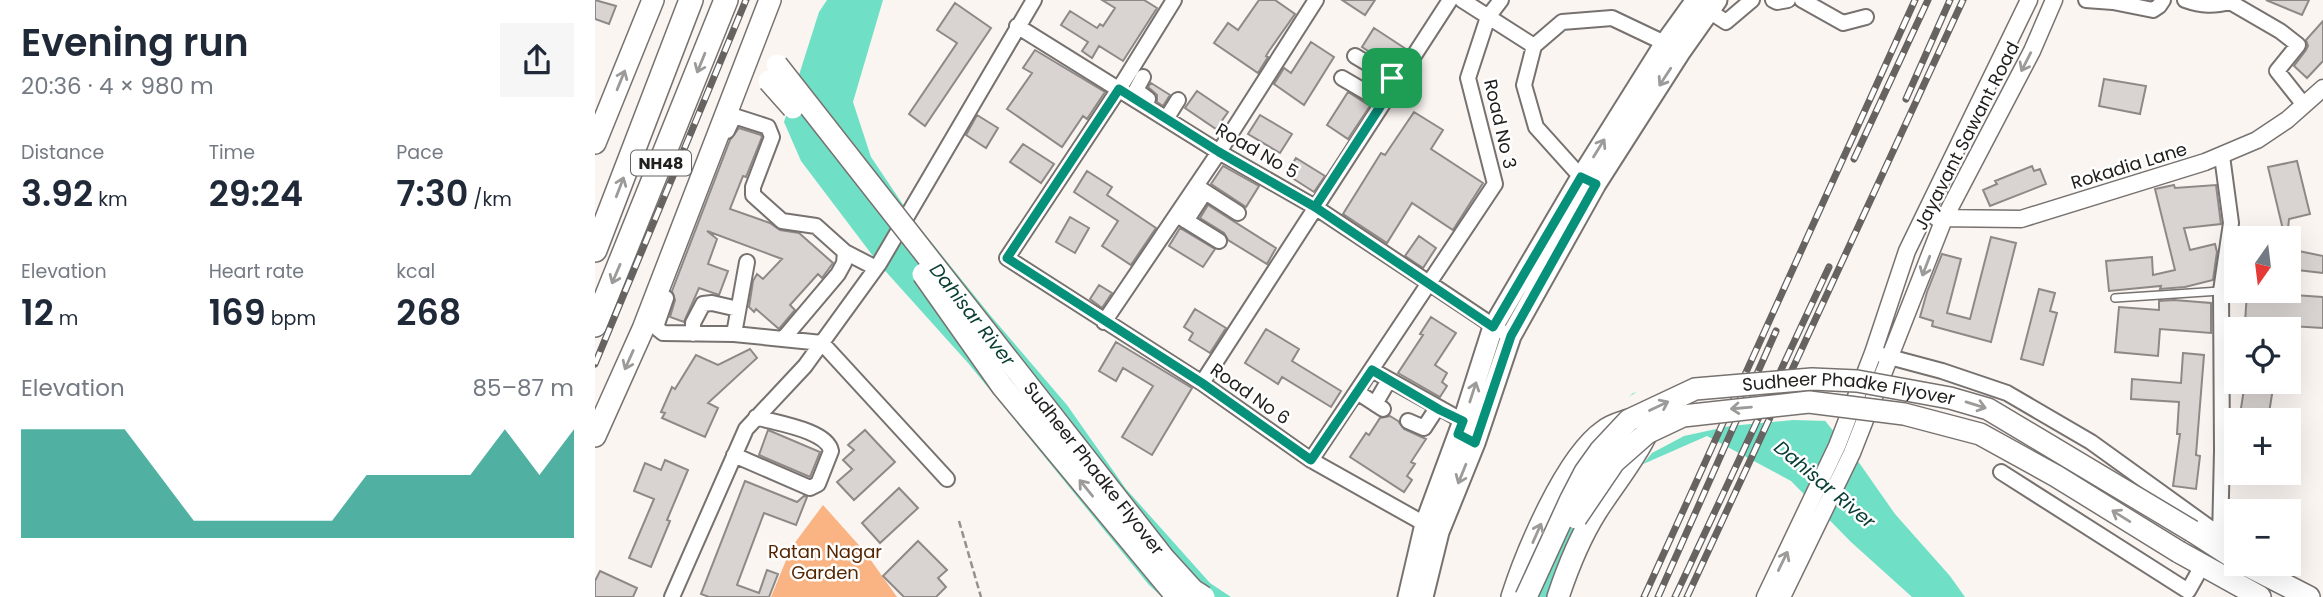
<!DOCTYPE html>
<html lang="en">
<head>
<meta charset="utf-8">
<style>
  body { margin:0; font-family:Poppins,sans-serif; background:#f6f6f7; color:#1f2937; height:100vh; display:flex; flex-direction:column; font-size:26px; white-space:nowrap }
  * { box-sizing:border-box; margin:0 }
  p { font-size:23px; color:#747a83 }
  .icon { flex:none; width:38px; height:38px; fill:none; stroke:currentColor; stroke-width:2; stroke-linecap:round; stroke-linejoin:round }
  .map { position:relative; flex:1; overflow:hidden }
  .details { display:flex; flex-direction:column; background:#fff; width:595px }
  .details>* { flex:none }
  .needle { width:46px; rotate:194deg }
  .fabs { position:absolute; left:1629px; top:226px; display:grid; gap:14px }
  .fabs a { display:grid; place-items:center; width:77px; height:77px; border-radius:0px; background:#fff; box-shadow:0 7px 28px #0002; font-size:35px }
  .pin { position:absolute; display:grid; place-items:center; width:60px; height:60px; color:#fff; margin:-30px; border-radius:14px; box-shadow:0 4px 10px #0006 }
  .round { display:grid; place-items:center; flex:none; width:74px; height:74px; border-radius:0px; background:#f6f6f7 }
  .overview { display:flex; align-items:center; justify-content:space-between; height:119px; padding:0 21px }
  h1 { font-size:38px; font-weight:600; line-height:52px }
  .metrics { display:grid; grid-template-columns:repeat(3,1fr); gap:10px; height:119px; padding:7px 21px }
  .metrics div { display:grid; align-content:center }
  .metrics b { font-size:35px; font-weight:600 }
  .metrics small { font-size:19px; font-weight:400 }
  .metrics p { font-size:19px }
  .chart { height:196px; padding:14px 21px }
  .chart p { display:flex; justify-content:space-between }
  .chart svg { width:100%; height:126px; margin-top:7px; fill:#07917b; opacity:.7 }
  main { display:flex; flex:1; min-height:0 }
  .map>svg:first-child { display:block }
  .green { fill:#fab383 }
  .water { fill:#6fe0c6 }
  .pier { fill:#faf5f1 }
  .building { fill:#d9d4d1; stroke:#8e8986; stroke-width:2 }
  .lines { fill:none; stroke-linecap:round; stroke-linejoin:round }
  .service-casing { stroke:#77726f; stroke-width:10 }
  .minor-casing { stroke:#77726f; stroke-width:18 }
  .tertiary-casing { stroke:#77726f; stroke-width:19 }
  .secondary-casing { stroke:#77726f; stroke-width:23 }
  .primary-casing { stroke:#77726f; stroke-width:24 }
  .trunk-casing { stroke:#77726f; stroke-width:26 }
  .path { stroke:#94918e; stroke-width:2.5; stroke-dasharray:7 3.5; stroke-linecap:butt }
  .service { stroke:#fff; stroke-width:7 }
  .minor { stroke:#fff; stroke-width:14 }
  .tertiary { stroke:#fff; stroke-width:16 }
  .secondary { stroke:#fff; stroke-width:19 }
  .primary { stroke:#fff; stroke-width:21 }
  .trunk { stroke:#fff; stroke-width:23 }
  .rail-casing { stroke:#666361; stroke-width:7 }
  .rail { stroke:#fff; stroke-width:4.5; stroke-dasharray:13; stroke-linecap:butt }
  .primary-bridge-casing { stroke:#77726f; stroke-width:24; stroke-linecap:butt }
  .primary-bridge { stroke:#fff; stroke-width:21 }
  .oneway { stroke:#9c9b9a }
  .route-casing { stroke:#fff; stroke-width:14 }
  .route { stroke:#07917b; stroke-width:9 }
  .labels { text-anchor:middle; stroke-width:5; stroke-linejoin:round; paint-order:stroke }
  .shield { fill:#fff; stroke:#646362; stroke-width:2 }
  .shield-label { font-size:16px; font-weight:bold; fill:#22201f }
  .street-label { font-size:18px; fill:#22201f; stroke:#fff }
  .park-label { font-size:18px; fill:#552600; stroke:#fff }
  .water-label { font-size:19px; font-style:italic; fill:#073d33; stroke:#fff }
</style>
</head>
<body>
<main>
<section class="details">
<div class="overview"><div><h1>Evening run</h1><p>20:36 · 4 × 980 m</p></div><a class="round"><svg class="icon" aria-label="share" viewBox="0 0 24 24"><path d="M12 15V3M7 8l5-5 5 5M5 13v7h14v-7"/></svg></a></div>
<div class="metrics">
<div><p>Distance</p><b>3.92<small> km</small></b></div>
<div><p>Time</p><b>29:24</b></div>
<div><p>Pace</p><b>7:30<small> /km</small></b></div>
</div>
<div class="metrics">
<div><p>Elevation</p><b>12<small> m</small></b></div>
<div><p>Heart rate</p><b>169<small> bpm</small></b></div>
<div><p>kcal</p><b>268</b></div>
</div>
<div class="chart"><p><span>Elevation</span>85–87 m</p>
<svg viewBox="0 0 160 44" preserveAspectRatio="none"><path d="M0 44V6L10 6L20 6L30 6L40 22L50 38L60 38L70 38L80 38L90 38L100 22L110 22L120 22L130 22L140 6L150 22L160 6V44z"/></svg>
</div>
</section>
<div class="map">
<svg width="1728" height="597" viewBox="0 0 1728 597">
  <rect width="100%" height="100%" fill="#faf5f1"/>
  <!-- green -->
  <path class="green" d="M228,505L270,552L302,597H176L196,548Z"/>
  <!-- water -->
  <path class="water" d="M232,0H288L258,102L276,157L317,218L395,315L472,405L531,489L615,583L636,597H567L554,585L373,363L284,264L206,161L189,122L224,12Z
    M1134,378L1223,412L1265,464L1300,514L1355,576L1370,597H1317L1256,542L1196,481L1112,436L1046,465L1009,519L969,597H906L919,557L979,453L1038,393Z"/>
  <!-- pier -->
  <path class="pier" d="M1134,375L1224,409L1234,421L1198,420L1135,426L1089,436L1057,453L1030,486L981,449L1021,405L1048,388Z"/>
  <!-- building -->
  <path class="building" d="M0,0L21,6L14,24L0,19Z
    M507,0H549L562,8L528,61L504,46L497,58L487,51L493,42L466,25L475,11L502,28L505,24L508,26L520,8Z
    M664,0H680L700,14L674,51L671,56L673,57L663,73L619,43L633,23L643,30Z
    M747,0H780L770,15Z
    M1671,0H1714L1707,15Z
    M360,3L396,28L330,126L314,114L362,43L342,30Z
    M1728,21V61L1712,78L1699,66L1711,50L1713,46L1711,40Z
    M779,28L811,49L799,68L767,47Z
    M716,42L739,57L709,105L679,84L689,68L696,73Z
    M440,50L510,92L492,119L488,116L467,147L412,109L437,73L428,68Z
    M1509,79L1551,86L1545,114L1504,106Z
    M556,83L575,95L568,106L562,102V95L553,87Z
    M602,91L633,112L621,129L590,108Z
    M753,92L775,106L753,139L732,125Z
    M819,112L848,130L836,149L888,183L858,230L817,203L792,243L748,214L786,153L790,155Z
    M382,115L403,128L391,148L371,135Z
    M665,115L697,134L685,153L653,134Z
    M144,128L166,135L167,137L151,177L148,176L135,209L175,223L185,230L204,233L238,263L227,278L223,274L195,305L200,310L184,329L161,309L159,312L154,307L158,281L162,274L168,279L187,259L112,231L122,239L113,264L133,271L124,295L104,288L89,322L75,317L80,300L77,291L135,140Z
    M428,144L459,164L446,183L415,162Z
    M701,158L730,176L719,192L691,174Z
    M1702,161L1715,214L1694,219L1692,238H1690L1673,167Z
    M628,166L664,186L651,207L616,184Z
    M1437,166L1439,171L1445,169L1451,184L1395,206L1388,190L1402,184L1400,181Z
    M492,171L517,187L512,195L561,228L536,265L507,246L523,221L479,192Z
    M1579,185L1580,188L1621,185L1626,224L1589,228L1595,250L1620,244L1622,252L1618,280L1590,287L1565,289L1566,286L1514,291L1511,261L1557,257L1558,275L1580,270L1560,189Z
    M613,205L681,248L672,264L633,240L629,233L605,218Z
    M475,217L494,228L480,253L461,242Z
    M585,228L620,249L608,267L574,246Z
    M824,236L841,248L828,268L810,256Z
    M1396,237L1421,243L1396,342L1337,326L1338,321L1325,317L1332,292L1347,254L1366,259L1352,313L1375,319Z
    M1694,249L1728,256V273L1694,269Z
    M504,285L517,293L507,308L495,299Z
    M1444,289L1460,293L1455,311L1462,313L1448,365L1426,359Z
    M1652,292L1728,297V328L1650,323Z
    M1579,300L1616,303V333L1565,329L1563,356L1520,352L1524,307L1564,310V301Z
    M600,309L631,328L615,353L594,340L598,333L589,327Z
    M836,317L861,333L840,365L852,373L847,382L852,386L845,397L803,373L828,335L825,334Z
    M671,329L704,349L697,361L746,391L736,407L687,377L683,384L650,363Z
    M521,342L597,388L557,455L527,437L558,386L528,368L521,381L504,371Z
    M155,349L162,358L113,403L123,408L110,437L67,418L70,413L66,412L77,387L80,389L101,355L123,365Z
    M1588,353L1609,355L1601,455L1605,456L1601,489L1578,486L1585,434H1582L1584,402L1536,399L1537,379L1586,383Z
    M1650,382H1679L1673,419L1645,415Z
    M795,416L803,421L809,429L831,439L816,462L820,464L812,476L817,480L809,492L755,457L771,433L774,435L785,418Z
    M173,430L225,452L215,477L164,455Z
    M270,430L300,462L259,500L242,482L257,469L248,460L259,450L253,445Z
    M70,460L93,470L72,520L75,521L56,567L34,558L59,499L39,491L50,463L66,470Z
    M150,481L202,502L209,496L212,497L201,525L169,513L142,585L164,593L172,570L183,574L174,597H114L106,594Z
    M304,488L323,508L285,543L267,523Z
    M323,541L352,570L343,578L351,587L341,597H309L288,576Z
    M5,571L42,588L38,597H0V581Z"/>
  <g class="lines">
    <!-- service casing -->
    <g class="service-casing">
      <path id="service" d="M1520,298L1625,291"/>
    </g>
    <!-- minor casing -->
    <g class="minor-casing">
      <path id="minor" d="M579,0L524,89L412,258L607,383L716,460L837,528
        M867,0L939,46
        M1178,0L1182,2L1193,0
        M1207,0L1248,23L1271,17
        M1491,0L1518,2L1558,10L1564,6L1568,0
        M1590,0C1607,6 1619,6 1635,2L1685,31L1703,45L1682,71L1709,105
        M1114,11L1131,22L1157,0
        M422,26L624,152L720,207L906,331
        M760,56L802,81
        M548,77L541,90L553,99
        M747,78L788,102
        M571,119L583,100
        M132,131L139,116L173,127L177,137L158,187V195L187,221L221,226L250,252L249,263L243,274L188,339
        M994,181L986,177L941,127L929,85L939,46L967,22L1017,18L1078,47
        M601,186L643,213
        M582,215L624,241
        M591,221L610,192
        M250,252L281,268
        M71,298L62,324L63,329L68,333L139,334L227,343L352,479
        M509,322L624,152L721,0
        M98,334V323L108,304L117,303L143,309
        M139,334L152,262
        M1287,355L1347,371L1412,393L1496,442L1625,535
        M777,370L868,421
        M607,383L855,0
        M762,392L788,409
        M780,404L794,380
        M813,421L829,428L842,408
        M139,455L215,488L223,484L236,451C232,430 180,423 161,417
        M716,460L900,184L873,78L893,17L906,0
        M1406,472L1593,591L1607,566
        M1625,539L1627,451L1626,291L1636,223L1627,156
        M77,597L151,429L210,366L284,264L439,0"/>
    </g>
    <!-- tertiary casing -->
    <g class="tertiary-casing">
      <path id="tertiary" d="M1342,218L1426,219L1610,162L1662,140L1692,120L1728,88
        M1170,597L1242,446L1278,353L1312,251L1434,0
        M1187,597L1257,453L1349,219L1437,51L1459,0"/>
    </g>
    <!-- secondary casing -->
    <g class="secondary-casing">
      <path id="secondary" d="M813,597L830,524L868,421L898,327L986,177L1070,43L1101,0
        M828,597L844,532L880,443L916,336L1001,184L1086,51L1122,0"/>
    </g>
    <!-- primary casing -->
    <g class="primary-casing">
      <path id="primary" d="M0,143L58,0
        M0,436L48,329L175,0
        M1597,531L1642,560
        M1584,552L1665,597
        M1649,564L1714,597
        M917,597C931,553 971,457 1009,431C1016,425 1025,423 1034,420
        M963,597C973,567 984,539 1001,512C1018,485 1038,462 1052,433"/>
    </g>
    <!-- trunk casing -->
    <g class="trunk-casing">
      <path id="trunk" d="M0,250L96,0
        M0,325L131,0"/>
    </g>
    <!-- path -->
    <path class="path" d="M364,521L386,597"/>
    <!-- service -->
    <use href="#service" class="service"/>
    <!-- minor -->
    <use href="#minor" class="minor"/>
    <!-- tertiary -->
    <use href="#tertiary" class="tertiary"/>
    <!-- secondary -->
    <use href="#secondary" class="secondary"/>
    <!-- primary -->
    <use href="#primary" class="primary"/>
    <!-- trunk -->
    <use href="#trunk" class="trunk"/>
    <!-- rail casing -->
    <g class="rail-casing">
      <path id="rail" d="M1311,99L1355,0
        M1259,159L1333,0
        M0,364L151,0
        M1049,597L1320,0
        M1063,597L1181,331
        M1080,597L1234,267
        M1092,597L1368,0"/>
    </g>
    <!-- rail -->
    <use href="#rail" class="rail"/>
    <!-- primary-bridge casing -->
    <g class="primary-bridge-casing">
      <g id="primary-bridge">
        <path id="s1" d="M182,65L568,557L598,590L609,597"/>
        <path d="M174,81L198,108"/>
        <path d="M328,274L407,386L582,597"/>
        <path d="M981,518L1019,462L1052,433L1088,416L1214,402L1309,414L1385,434L1461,476L1584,552"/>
        <path id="s2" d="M931,597L976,499L990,472L1005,451L1034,420L1100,389L1217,379L1262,381L1355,398L1393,409L1597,531"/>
      </g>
    </g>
    <!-- primary-bridge -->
    <use href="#primary-bridge" class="primary-bridge"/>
  </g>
  <!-- one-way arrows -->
  <defs><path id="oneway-shaft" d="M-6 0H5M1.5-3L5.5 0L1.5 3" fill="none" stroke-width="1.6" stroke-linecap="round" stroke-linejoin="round" transform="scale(1.75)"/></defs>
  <g class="oneway">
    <use href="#oneway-shaft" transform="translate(1431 62) rotate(117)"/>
    <use href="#oneway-shaft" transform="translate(106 63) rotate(112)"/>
    <use href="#oneway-shaft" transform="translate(1070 77) rotate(123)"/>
    <use href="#oneway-shaft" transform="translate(26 80) rotate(-68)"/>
    <use href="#oneway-shaft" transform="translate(1004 148) rotate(-58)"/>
    <use href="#oneway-shaft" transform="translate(25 187) rotate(-69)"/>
    <use href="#oneway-shaft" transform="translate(1331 266) rotate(111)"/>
    <use href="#oneway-shaft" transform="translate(21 274) rotate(113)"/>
    <use href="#oneway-shaft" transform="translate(34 360) rotate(114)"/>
    <use href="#oneway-shaft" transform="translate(878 392) rotate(-72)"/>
    <use href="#oneway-shaft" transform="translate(1381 405) rotate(17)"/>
    <use href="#oneway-shaft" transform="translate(1064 406) rotate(-25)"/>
    <use href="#oneway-shaft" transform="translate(1146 408) rotate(175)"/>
    <use href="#oneway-shaft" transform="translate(867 474) rotate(112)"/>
    <use href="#oneway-shaft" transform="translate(491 488) rotate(-129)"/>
    <use href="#oneway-shaft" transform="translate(1526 516) rotate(-148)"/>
    <use href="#oneway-shaft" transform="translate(942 533) rotate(-66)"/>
    <use href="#oneway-shaft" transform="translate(1188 561) rotate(-64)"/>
  </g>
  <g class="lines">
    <!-- route casing -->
    <g class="route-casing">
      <path id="route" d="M797,78L783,99L788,102L720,207L624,152L524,89L412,258L607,383L716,460L777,370L845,410L868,421L863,434L880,443L916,336L1001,184L986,177L898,327L720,207L802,81L797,78"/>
    </g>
    <!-- route -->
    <use href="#route" class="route"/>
  </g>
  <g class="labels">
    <!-- shield labels -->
    <rect class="shield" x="36" y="150.5" width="60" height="25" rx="5"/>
    <g class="shield-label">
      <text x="66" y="169">NH48</text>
    </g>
    <!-- street labels -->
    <g class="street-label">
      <text transform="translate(905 124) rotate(77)" y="6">Road No 3</text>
      <text transform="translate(1372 136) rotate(-63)" y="6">Jayavant Sawant Road</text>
      <text transform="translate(662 151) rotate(30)" y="6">Road No 5</text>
      <text transform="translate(1534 166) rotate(-17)" y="6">Rokadia Lane</text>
      <text transform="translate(655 394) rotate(35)" y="6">Road No 6</text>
      <text dy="6" stroke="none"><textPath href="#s2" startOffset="434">Sudheer Phadke Flyover</textPath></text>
      <text dy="6" stroke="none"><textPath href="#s1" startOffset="513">Sudheer Phadke Flyover</textPath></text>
    </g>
    <!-- park labels -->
    <g class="park-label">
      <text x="230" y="558">Ratan Nagar<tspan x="230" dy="21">Garden</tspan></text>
    </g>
    <!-- water labels -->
    <g class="water-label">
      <text dy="7" stroke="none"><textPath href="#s1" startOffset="317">Dahisar River</textPath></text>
      <text transform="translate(1230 484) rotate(40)" y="7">Dahisar River</text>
    </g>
  </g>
</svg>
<div class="fabs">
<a><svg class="needle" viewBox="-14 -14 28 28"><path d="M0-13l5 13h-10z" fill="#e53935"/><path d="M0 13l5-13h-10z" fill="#747a83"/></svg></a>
<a><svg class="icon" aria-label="locate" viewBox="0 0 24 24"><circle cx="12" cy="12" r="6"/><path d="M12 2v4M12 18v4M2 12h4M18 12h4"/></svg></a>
<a>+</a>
<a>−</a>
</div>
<div class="pin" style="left:797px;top:78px;background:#1e9e55"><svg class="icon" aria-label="arrive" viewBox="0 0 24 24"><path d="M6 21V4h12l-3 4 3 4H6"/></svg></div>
</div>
</main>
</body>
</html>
